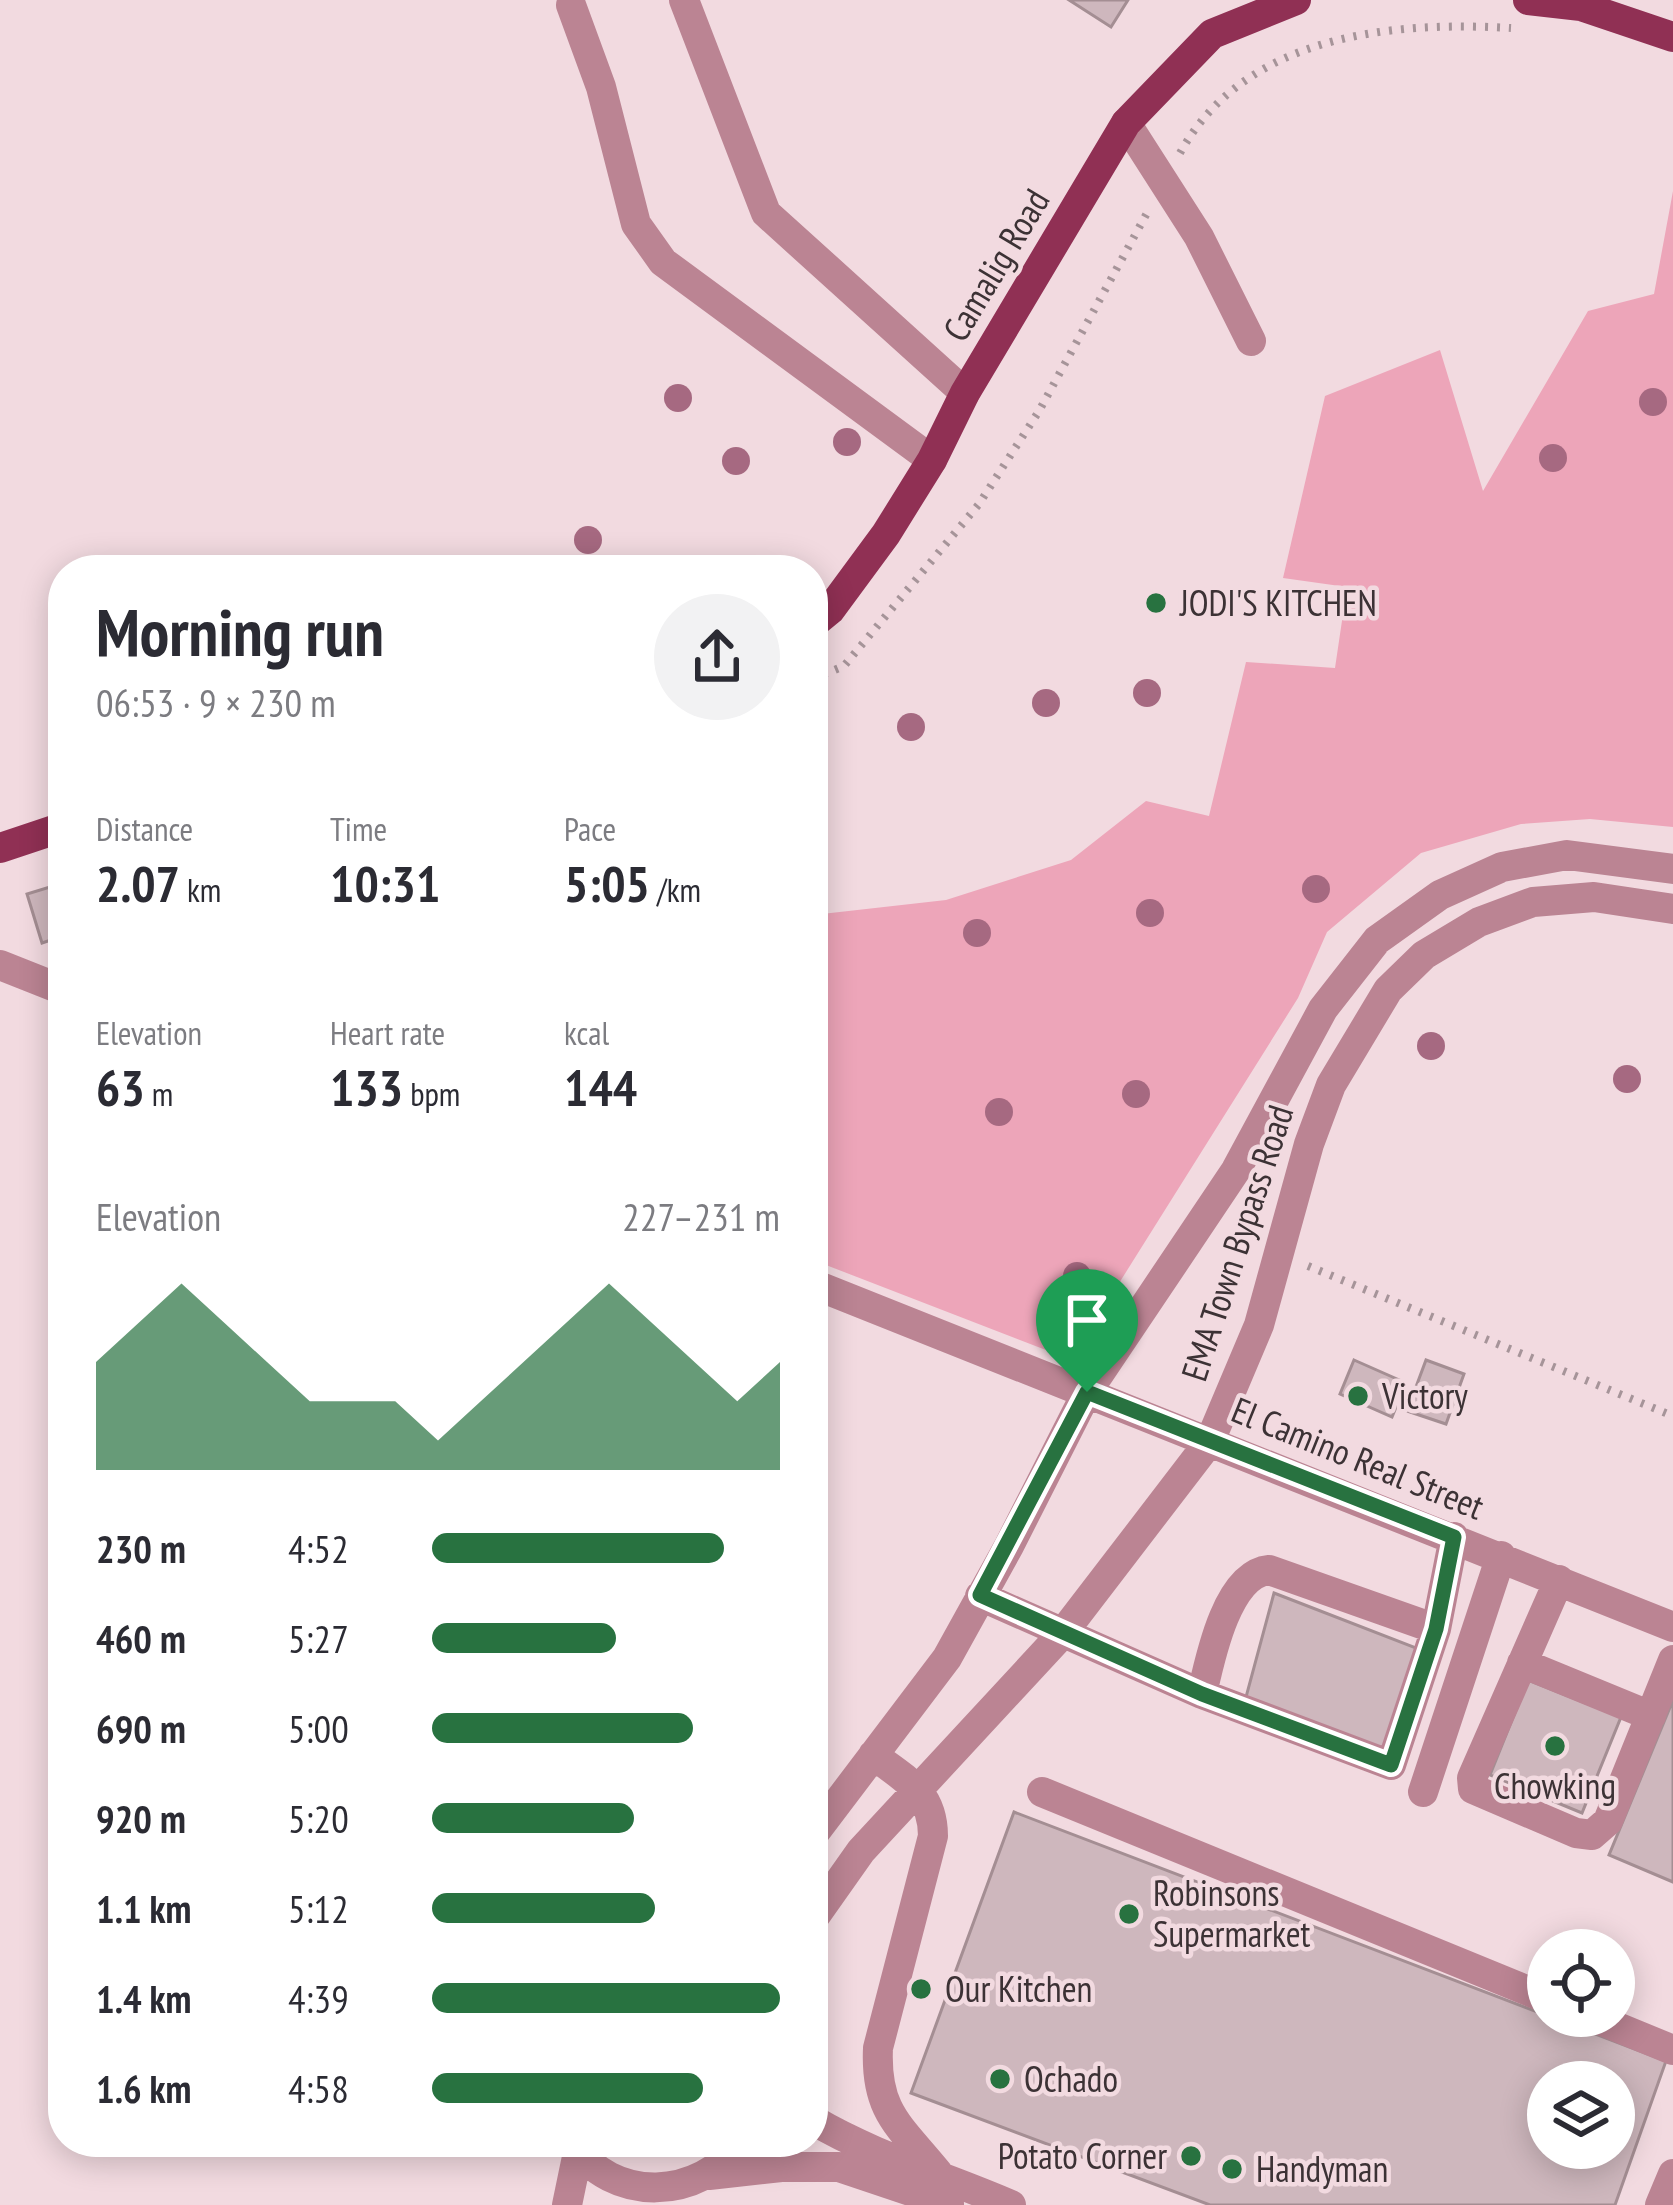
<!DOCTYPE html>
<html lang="en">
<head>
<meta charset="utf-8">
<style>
  body { margin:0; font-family:"PT Sans Narrow",sans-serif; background:#f2f2f3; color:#2b2b33; height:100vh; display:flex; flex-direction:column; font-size:45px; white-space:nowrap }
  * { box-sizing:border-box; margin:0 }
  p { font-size:39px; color:#7c7c81 }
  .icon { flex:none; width:66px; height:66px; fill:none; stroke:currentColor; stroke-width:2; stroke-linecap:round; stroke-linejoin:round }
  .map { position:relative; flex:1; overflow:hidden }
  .drawer { position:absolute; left:48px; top:555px; width:780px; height:1602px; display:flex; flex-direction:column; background:#fff; border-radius:48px; box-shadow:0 6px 30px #0003 }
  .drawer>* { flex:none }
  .buttons { position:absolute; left:1527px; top:1929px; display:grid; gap:24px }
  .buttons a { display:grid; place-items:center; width:108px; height:108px; border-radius:50%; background:#fff; box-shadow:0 6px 30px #0003; font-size:60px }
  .pin { position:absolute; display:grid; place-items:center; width:102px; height:102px; color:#fff; margin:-123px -51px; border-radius:50% 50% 50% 0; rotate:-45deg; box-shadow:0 0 12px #0007 }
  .pin .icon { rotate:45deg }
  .round { display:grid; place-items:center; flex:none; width:126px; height:126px; border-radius:63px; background:#f2f2f3 }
  .headline { display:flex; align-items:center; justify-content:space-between; height:204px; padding:0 48px }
  h1 { font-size:66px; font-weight:700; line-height:90px }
  .figures { display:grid; grid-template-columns:repeat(3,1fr); gap:18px; height:204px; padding:12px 48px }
  .figures div { display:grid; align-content:center }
  .figures b { font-size:51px; font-weight:700 }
  .figures small { font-size:33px; font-weight:400 }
  .figures p { font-size:33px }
  .chart { height:336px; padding:24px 48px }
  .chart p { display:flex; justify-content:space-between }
  .chart svg { width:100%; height:216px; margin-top:12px; fill:#287240; opacity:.7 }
  ul { padding:0 48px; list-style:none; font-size:39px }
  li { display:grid; grid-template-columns:192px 144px 1fr; align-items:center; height:90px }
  li i { height:30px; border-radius:15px; background:#287240 }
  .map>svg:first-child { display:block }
  .green { fill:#eda5b9 }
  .building { fill:#ceb7bd; stroke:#a48e93; stroke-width:3; fill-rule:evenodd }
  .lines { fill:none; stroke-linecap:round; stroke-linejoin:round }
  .path { stroke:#a69499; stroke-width:8; stroke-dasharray:3 9; stroke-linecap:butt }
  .minor { stroke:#bb8493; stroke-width:30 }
  .major { stroke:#903054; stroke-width:30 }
  .tree { fill:#a66981 }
  .route-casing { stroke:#fff; stroke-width:24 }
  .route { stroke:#287240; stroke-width:15 }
  .poi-dot { fill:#287240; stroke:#f2dae0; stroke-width:4.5 }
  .labels { text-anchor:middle; stroke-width:9; stroke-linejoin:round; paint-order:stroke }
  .street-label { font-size:36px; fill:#3c3235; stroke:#f2dae0 }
  .poi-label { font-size:36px; fill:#3c3235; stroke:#f2dae0; text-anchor:start }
</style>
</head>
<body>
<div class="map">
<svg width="1673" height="2205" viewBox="0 0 1673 2205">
  <rect width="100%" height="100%" fill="#f2dae0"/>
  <!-- green -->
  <path class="green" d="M1673,191V827L1590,819L1521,824L1421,853L1327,932L1298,998L1121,1280L1077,1362L813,1260V915L946,900L1071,860L1146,801L1209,816L1246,662L1335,668L1347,587L1283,578L1325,396L1440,350L1483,491L1588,311L1654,294Z"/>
  <!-- building -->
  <path class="building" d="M1069,0H1128L1111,27Z
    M63,883V936L42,943L27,894Z
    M1354,1360L1406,1383L1392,1417L1340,1394Z
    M1426,1360L1464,1374L1446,1424L1407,1411Z
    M1274,1593L1424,1651L1387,1755L1246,1697Z
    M1528,1680L1621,1717L1582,1813L1490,1775Z
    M1673,1700V1882L1609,1855Z
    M1014,1812L1666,2061L1615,2205H1210L911,2093ZM1548,2082H1614V2148H1548Z"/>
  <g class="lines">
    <!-- path -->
    <path class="path" d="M1180,153C1245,35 1390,21 1511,28
      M813,679L844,666L979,504L1039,411L1147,213
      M1308,1266L1673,1416"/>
    <!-- minor -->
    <path class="minor" d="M684,0L766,213L965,393
      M571,5L601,87L636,224L663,262L932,460
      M1126,123L1199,237L1251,341
      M0,965L63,990
      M813,1284L1673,1627
      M1559,1580L1472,1778L1473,1789L1576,1833L1592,1835L1608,1821L1673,1660
      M980,1596L1202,1694C1210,1658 1227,1574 1269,1570L1436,1629L1454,1537
      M1522,1663L1651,1716
      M1202,1694L1391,1765L1436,1629
      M873,1755C905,1779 933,1792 933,1836L878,2048C875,2112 900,2126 938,2173L932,2198
      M1042,1792L1548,1999
      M1423,1792L1501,1556
      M813,1835L947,1658L1009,1546L1087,1392L1236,1170L1323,1009L1377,940L1440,895L1502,867L1567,855L1673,869
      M813,1919L861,1851L1062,1634L1210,1441L1259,1325L1309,1144L1331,1085L1388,990L1424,955L1479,922L1533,902L1594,897L1673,909
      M1590,2016L1673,2050
      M813,2120C875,2157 945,2176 1011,2205
      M572,2142C612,2205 700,2200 742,2142
      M709,2175L781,2167H839L949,2204
      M567,2205L578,2152
      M1660,2205L1673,2174"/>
    <!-- major -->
    <path class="major" d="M1528,0L1581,6L1673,37
      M813,624L830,610L886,534L932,460L965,393L1126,123L1212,34L1296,0
      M0,848L63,827"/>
  </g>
  <!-- trees -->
  <g class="tree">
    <circle cx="678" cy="398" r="14"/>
    <circle cx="1653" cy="402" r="14"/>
    <circle cx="847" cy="442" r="14"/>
    <circle cx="1553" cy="458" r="14"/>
    <circle cx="736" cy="461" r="14"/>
    <circle cx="588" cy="540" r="14"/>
    <circle cx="1147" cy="693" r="14"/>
    <circle cx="1046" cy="703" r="14"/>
    <circle cx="911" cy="727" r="14"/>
    <circle cx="1316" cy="889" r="14"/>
    <circle cx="1150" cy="913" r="14"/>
    <circle cx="977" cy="933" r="14"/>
    <circle cx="1431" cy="1046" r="14"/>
    <circle cx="1627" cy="1079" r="14"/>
    <circle cx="1136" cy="1094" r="14"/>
    <circle cx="999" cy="1112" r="14"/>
    <circle cx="1077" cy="1276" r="14"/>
  </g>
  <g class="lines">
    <!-- route casing -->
    <g class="route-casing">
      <path id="route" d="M1087,1392L1454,1537L1436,1629L1391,1765L1202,1694L980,1595Z"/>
    </g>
    <!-- route -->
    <use href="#route" class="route"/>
  </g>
  <!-- markers -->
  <g class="poi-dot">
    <circle cx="1156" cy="603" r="12"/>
    <circle cx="1358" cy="1396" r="12"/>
    <circle cx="1555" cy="1746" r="12"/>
    <circle cx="1129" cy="1914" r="12"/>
    <circle cx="921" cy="1989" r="12"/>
    <circle cx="1000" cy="2079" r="12"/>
    <circle cx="1191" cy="2156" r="12"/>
    <circle cx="1232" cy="2169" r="12"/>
  </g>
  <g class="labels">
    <!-- street labels -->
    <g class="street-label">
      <text transform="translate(996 265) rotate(-59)" y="13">Camalig Road</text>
      <text transform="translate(1237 1243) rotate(-72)" y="13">EMA Town Bypass Road</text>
      <text transform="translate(1358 1458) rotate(22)" y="13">El Camino Real Street</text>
    </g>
    <!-- poi labels -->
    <g class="poi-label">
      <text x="1180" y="616">JODI'S KITCHEN</text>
      <text x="1382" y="1409">Victory</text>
      <text x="1555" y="1799" text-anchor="middle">Chowking</text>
      <text x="1153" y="1906">Robinsons<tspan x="1153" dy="41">Supermarket</tspan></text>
      <text x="945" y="2002">Our Kitchen</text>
      <text x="1024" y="2092">Ochado</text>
      <text x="1167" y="2169" text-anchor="end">Potato Corner</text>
      <text x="1256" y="2182">Handyman</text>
    </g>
  </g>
</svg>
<div class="buttons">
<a><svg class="icon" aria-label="locate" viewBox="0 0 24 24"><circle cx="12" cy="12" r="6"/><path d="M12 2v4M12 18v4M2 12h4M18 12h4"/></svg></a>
<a><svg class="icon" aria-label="layers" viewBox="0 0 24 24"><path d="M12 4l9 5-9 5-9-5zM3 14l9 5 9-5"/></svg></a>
</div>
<div class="pin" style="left:1087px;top:1392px;background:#1e9e55"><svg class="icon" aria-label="arrive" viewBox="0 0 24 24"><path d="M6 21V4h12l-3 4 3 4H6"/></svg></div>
<section class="drawer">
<div class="headline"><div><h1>Morning run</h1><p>06:53 · 9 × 230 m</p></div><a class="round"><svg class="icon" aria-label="share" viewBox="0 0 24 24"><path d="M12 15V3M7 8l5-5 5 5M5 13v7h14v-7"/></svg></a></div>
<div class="figures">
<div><p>Distance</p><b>2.07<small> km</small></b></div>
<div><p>Time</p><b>10:31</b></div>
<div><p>Pace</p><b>5:05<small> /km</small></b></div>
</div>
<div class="figures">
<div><p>Elevation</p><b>63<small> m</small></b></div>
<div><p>Heart rate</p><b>133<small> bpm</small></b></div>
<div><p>kcal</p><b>144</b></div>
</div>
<div class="chart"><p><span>Elevation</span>227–231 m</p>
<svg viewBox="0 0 160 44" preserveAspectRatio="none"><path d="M0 44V22L10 14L20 6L30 14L40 22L50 30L60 30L70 30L80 38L90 30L100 22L110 14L120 6L130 14L140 22L150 30L160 22V44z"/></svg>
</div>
<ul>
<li><b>230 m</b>4:52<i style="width:84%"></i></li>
<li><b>460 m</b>5:27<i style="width:53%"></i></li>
<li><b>690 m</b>5:00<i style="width:75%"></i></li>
<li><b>920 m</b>5:20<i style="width:58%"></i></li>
<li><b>1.1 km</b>5:12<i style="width:64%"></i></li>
<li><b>1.4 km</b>4:39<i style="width:100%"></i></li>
<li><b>1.6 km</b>4:58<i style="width:78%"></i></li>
</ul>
</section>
</div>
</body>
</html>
